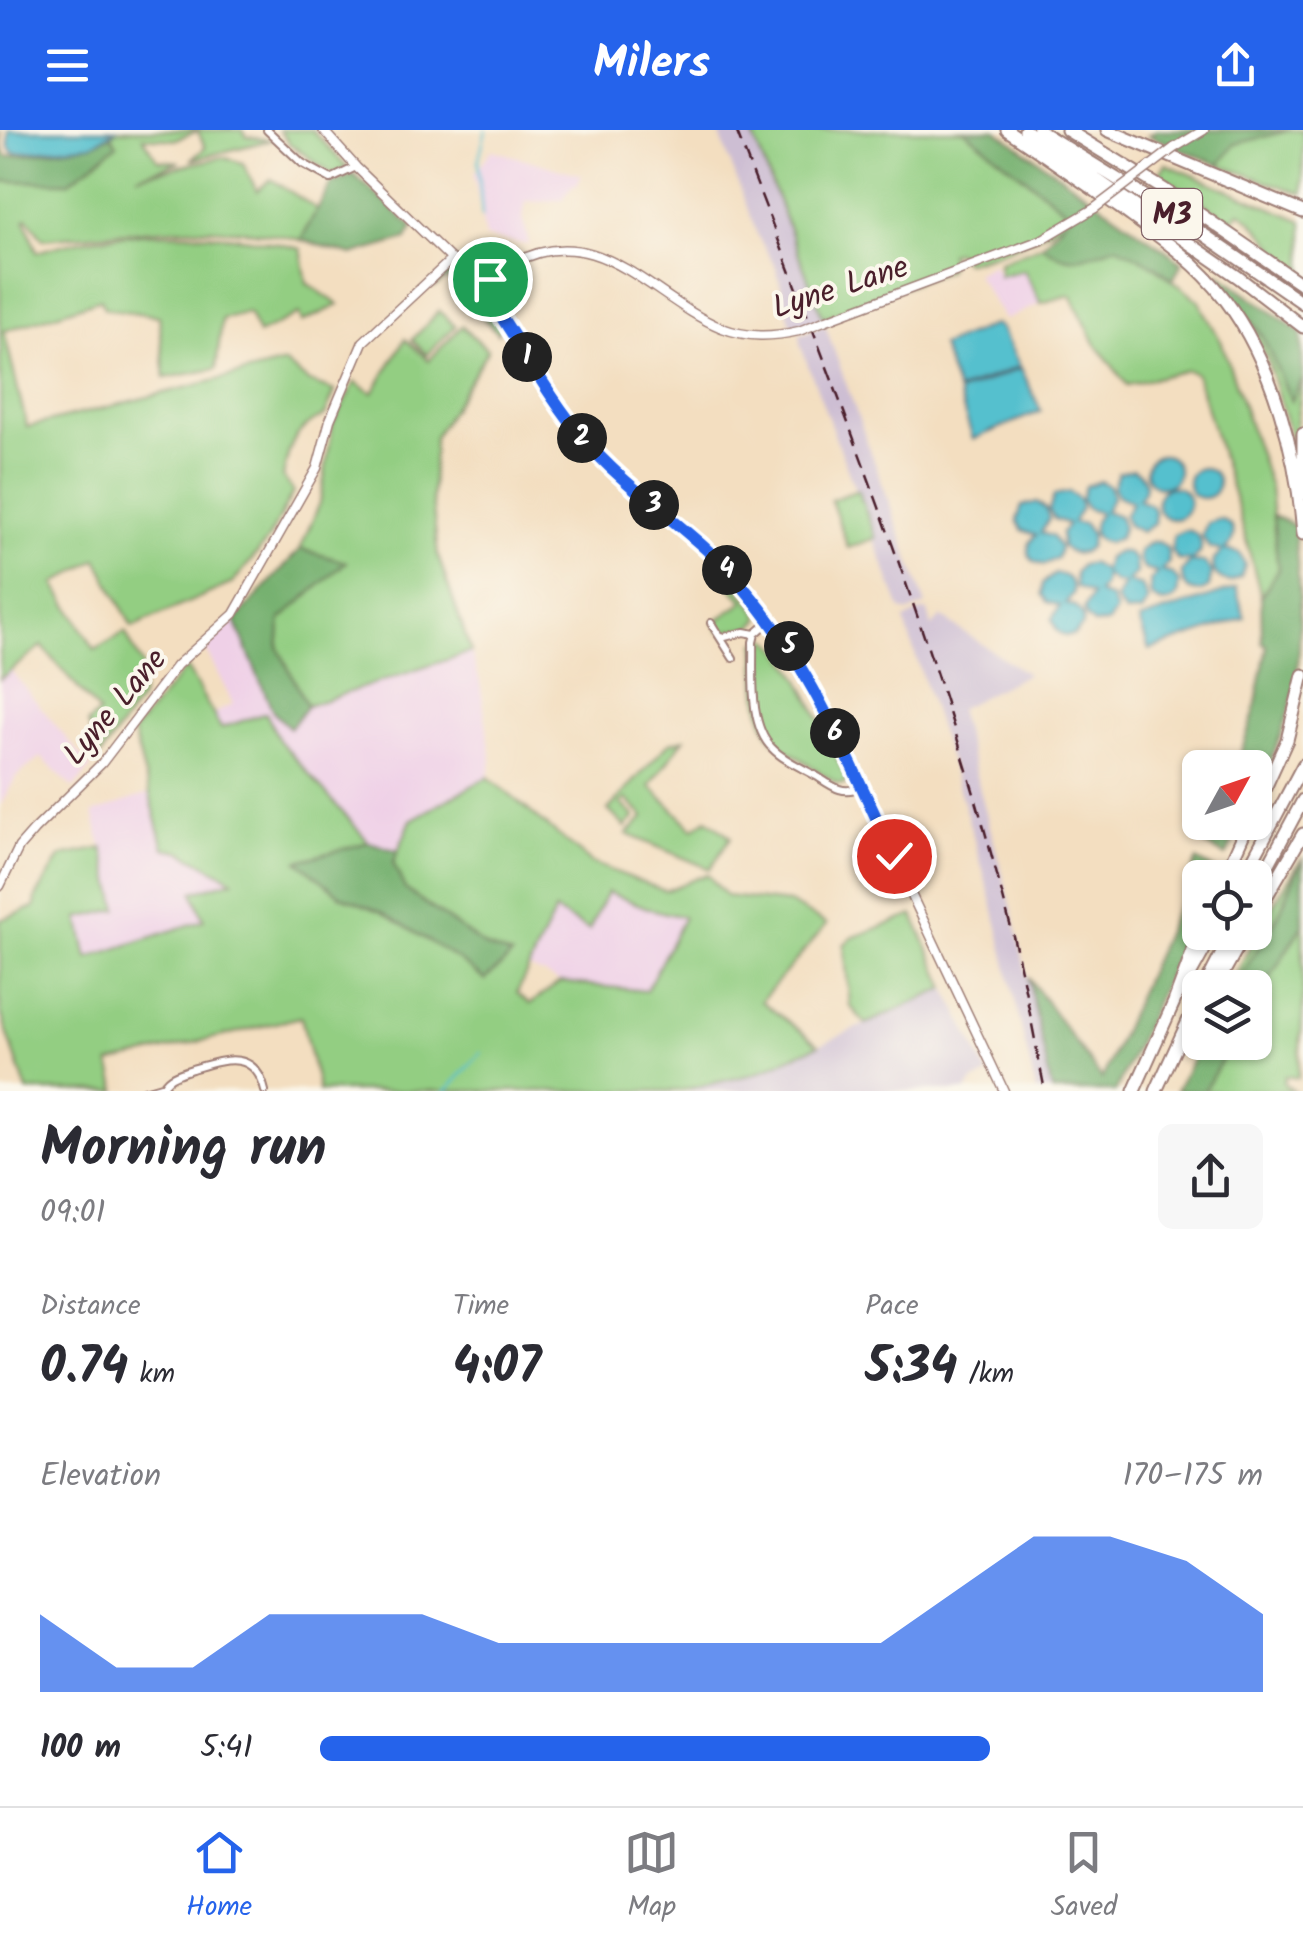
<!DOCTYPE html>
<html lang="en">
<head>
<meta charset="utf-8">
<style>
  body { margin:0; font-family:Kalam,sans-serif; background:#f7f7f7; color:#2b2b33; height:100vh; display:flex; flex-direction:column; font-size:38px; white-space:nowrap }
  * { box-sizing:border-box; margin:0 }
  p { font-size:32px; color:#7c7c81 }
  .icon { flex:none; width:55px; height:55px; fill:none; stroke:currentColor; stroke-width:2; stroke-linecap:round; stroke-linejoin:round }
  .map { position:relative; height:961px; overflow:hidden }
  .details { display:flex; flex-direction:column; background:#fff; flex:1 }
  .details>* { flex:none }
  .needle { width:65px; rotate:50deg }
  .fabs { position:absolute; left:1182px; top:620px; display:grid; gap:20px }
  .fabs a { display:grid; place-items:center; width:90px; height:90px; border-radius:15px; background:#fff; box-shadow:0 2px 8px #0004; font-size:50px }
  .pin { position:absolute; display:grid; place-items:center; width:85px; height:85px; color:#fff; margin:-42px; border:5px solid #fff; border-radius:50%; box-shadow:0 2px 10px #0007 }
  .km { position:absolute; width:50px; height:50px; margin:-25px; border-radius:50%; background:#222; color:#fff; font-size:28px; line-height:50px; text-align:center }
  .round { display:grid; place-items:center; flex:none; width:105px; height:105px; border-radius:15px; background:#f7f7f7 }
  .headline { display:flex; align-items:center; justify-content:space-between; height:170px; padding:0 40px }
  h1 { font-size:55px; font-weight:800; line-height:75px }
  .metrics { display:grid; grid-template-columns:repeat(3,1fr); gap:15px; height:170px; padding:10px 40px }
  .metrics div { display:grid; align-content:center }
  .metrics b { font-size:50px; font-weight:800 }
  .metrics small { font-size:28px; font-weight:400 }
  .metrics p { font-size:28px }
  .chart { height:280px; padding:20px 40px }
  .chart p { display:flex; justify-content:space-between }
  .chart svg { width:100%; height:180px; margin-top:10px; fill:#2563eb; opacity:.7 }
  ul { padding:0 40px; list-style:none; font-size:32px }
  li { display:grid; grid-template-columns:160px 120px 1fr; align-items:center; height:75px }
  li i { height:25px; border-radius:12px; background:#2563eb }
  header { display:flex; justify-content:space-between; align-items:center; height:130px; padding:0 40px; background:#2563eb; color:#fff; font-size:45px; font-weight:800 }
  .dock { display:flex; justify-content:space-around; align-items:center; height:140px; border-top:2px solid #e1e1e2; background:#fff; font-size:28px; color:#7c7c81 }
  .dock a { display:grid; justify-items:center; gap:5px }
  .dock .selected { color:#2563eb }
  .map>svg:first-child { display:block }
  .built { fill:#efd0e7 }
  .industrial { fill:#cdbed3 }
  .green { fill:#93ce82; stroke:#6e7656; stroke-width:2.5; fill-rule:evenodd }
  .forest { fill:#76b170; stroke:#60684e; stroke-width:2.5 }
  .water { fill:#54c0ce; stroke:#4f707c; stroke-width:2.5 }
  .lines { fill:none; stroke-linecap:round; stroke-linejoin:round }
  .stream { stroke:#54c0ce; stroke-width:2.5 }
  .minor-casing { stroke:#9e7e76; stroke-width:10 }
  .tertiary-casing { stroke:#9e7e76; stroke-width:11 }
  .motorway-casing { stroke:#9e7e76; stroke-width:15 }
  .minor { stroke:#fff; stroke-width:6 }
  .tertiary { stroke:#fff; stroke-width:8 }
  .motorway { stroke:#fff; stroke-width:11 }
  .rail { stroke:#4a1f2b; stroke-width:2.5; stroke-dasharray:15 8; stroke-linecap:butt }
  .tertiary-bridge-casing { stroke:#9e7e76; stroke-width:11; stroke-linecap:butt }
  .tertiary-bridge { stroke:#fff; stroke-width:8 }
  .route-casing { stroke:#fff; stroke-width:20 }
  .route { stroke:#2563eb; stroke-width:12 }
  .labels { text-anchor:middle; stroke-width:8; stroke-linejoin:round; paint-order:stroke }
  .shield { fill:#fbf7ec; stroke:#7f6065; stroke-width:2.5 }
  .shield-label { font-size:30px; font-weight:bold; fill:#4a1f2b }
  .street-label { font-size:32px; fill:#4a1f2b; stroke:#fbf7ec }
</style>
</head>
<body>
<header><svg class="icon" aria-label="menu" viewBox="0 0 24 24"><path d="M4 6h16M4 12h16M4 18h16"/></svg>Milers<svg class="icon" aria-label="share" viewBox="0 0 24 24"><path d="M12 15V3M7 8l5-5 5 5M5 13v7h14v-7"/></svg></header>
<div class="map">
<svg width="1303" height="961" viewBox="0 0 1303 961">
  <rect width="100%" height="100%" fill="#fbf7ec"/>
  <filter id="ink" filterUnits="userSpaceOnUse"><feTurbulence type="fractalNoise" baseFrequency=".01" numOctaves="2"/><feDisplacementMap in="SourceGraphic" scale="20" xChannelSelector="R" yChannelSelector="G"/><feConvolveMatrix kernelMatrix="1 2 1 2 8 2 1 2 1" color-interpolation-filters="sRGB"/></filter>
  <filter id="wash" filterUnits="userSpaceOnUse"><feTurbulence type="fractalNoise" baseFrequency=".0048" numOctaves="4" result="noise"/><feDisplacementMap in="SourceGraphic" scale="40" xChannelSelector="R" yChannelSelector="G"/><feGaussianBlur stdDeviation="2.25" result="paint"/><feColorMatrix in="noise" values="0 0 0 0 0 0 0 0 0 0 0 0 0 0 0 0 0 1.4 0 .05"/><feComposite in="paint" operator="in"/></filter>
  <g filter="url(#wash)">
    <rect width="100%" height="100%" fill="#f3dec0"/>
    <!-- built -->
    <path class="built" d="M492,20L581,45L577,56L573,55L563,69L540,72L526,71L523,87L529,115L485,107L474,44Z
      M993,134L999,146L1023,140L1041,173L1005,190L975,143Z
      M236,489L290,598L307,576L471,522L480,552L492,632L488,647L411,690L398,721L369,712L279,609L266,583L221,599L213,584L233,574L204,516Z
      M11,541L91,638L73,658L41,627L16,647L0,676V549Z
      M151,663L164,718L180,721L235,749L204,790L87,828L78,788L118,779L93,683Z
      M606,761L653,780L684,787L646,861L560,852L527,837L555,780Z"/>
    <!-- industrial -->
    <path class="industrial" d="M718,0H751L823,188L797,198L791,195L776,137L758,107Z
      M825,195L926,475L909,482L901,480L800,214V205Z
      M922,481H928L932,497L941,487L1027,544L958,579L1013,782L1052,961H1036L992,772L963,672L904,490Z
      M946,858L988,945L973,952L966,961H679L754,944Z"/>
    <!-- green -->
    <path class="green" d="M117,0H243L247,7L271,10L191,30L205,18L198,1L174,10L143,7L158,30L180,32L137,46L223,27L243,33L257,61L271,49L317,79L301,110C216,90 129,102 43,109L27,88L25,90L37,122C114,96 223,99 301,119L307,153L339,175L302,192L299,184L258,204L248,182L222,189L216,239L165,248L159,186L104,178L101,169L4,201L27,297L285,233L309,252L335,261L325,285C293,301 290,313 283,347L293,362L267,411L233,453L132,497L97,429L55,454L95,520L125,502L144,539L141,568L98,629L88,593L99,583L42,516L0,549V51L69,52L116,15L111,5Z
      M279,0H312L347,37L333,45L290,14Z
      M751,0H964L1072,85C1043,107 1001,124 965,132L956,121L949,124L951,132L947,140L823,188Z
      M1291,0H1303V64L1219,35L1235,14Z
      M1166,34L1303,91V145C1277,126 1265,99 1240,82L1231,91L1159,44Z
      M1111,103L1198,170L1222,213L1270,357L1278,441L1261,466L1239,383L1196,244L1187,240L1127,255L1095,213L1071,165L1041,173L1024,140L999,146V132L1049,112Z
      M1240,179C1254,196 1268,212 1276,233C1281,247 1283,257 1292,270L1303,248L1293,315L1267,229Z
      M439,181L455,196L427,225L412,210Z
      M462,196L488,220L434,308L432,369L438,426L471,522L307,576L278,517L281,489L345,432L300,419L320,373L333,294L355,252L373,263L405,209L429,230Z
      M858,360L876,408L848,418L831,370Z
      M736,454L758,482L760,489L752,497L720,502L714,492L744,472L729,455Z
      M767,508C796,527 830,613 846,648L845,654H837L773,610C754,583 758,546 756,514Z
      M186,537L221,598L266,583L279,610L369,712L300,732L341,766L380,781L459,830L485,850L511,826L486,817L405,759L393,733L411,690L488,647L592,733L665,761L707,744L726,766L789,773L827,794L761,871L819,915L754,944L679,961H319L301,887L110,933L117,961H27L0,881V790L35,777L36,767L61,726L103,718L118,779L79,788L88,828L204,790L193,762L233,750L180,721L164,718L133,602ZM607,762L653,780L684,787L646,861L560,852L530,874L517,863L555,781L589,800Z
      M684,609L650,656L693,699L707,689L731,707L710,739L627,704L644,687L626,669L621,673L635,687L625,697L608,680L669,613Z
      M1301,730L1279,784L1234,857L1229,858L1263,791Z
      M913,785L946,858L866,894L850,876L844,815L851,808Z
      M1303,794V876L1298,948L1285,946L1284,954L1294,961H1204L1231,913L1255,912V872Z"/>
    <!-- forest -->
    <path class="forest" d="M0,0L2,18L7,27L91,15L111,5L117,15L69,52L0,51Z
      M964,0H996L1182,132L1173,150L1155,136L1117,116C1085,126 1071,138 1042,115L1071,84Z
      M1157,0H1291L1235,14L1219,35L1148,5Z
      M353,44L413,97L407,109L352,125L301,110L331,54Z
      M449,139L477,161L502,193L498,204L448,148L435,157L433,153Z
      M1220,144L1301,203L1303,248L1291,271L1262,205L1220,149Z
      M1273,386L1294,395C1299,447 1303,502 1296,553C1288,592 1272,628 1255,665V638H1236L1254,583L1267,516L1262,512L1261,466L1278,440Z
      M300,419L346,432L281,489L278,517L307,576L290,598L273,582L235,491Z
      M1215,693H1242L1226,726L1205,715Z
      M369,712L398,721L393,733L405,759L486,817L512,826L485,850L459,830L380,781L341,766L298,731Z
      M1303,727V794L1255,872V858L1234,857L1279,784Z
      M1197,730L1215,740L1211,747L1200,748V773L1116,961H1052L1028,847L1102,949Z
      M1201,912L1231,913L1204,961H1176Z"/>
    <!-- water -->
    <path class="water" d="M8,0H116L91,15L14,23L9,18Z
      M995,194L1001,199L1020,236L957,261L941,216Z
      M1021,238L1041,281L973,309L958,263Z
      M1146 341a16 16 0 1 1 32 0a16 16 0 1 1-32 0Z
      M1188 353a15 15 0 1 1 30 0a15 15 0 1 1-30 0Z
      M1133,339C1148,346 1148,359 1138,370L1151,375L1155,383L1154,394L1141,402L1128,395L1124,386L1132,372L1118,366L1113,357L1118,343Z
      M1100,351L1109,356L1113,366L1105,381L1119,386L1123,397L1119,408L1108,413C1090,410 1089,395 1100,383L1087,379L1081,370L1085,356Z
      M1157 373a16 16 0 1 1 32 0a16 16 0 1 1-32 0Z
      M1069,362L1078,368L1081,378L1073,392L1084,394L1091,404L1090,416C1082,426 1071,426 1062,416L1061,404L1068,394L1054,389L1049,380L1054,365Z
      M1037,372L1046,379L1049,389L1041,403L1052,406L1060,418L1057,428L1044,435C1026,432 1024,416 1036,405L1022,400L1017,390L1022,376Z
      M1220,389C1237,395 1237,409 1225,420L1239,423L1245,434L1241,446L1231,452C1218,451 1211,442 1214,430L1222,421L1209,418L1202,406L1207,393Z
      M1185,400C1198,401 1204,411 1200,423L1191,432L1205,433L1212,442L1209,457C1195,467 1181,459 1182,442L1191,431L1178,430L1171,421L1174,405Z
      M1150,412H1159L1167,418L1169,432L1162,441L1173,444L1179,452L1177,466C1169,475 1160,475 1151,466L1150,451L1157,443L1144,439L1139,431V421Z
      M1118,422H1126L1135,430L1136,443L1128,452L1142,456L1148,471L1141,482L1125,483L1116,470L1124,454L1115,453L1105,445L1104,455L1098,463L1111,468L1116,481L1108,493L1094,494L1087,488L1084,479L1092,465L1076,457L1075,443L1081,435L1091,433L1104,441L1107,428Z
      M1055,444C1067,444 1074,451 1073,464L1065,474L1075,476L1083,486V495L1074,505L1065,506L1057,501L1052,489L1060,476L1047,472L1042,464L1043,453Z
      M1236,458L1245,488L1149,520L1139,490Z"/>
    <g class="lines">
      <!-- stream -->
      <path class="stream" d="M482,87L478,32L486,0
        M446,961L481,923"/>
    </g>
  </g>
  <g filter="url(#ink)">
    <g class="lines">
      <!-- minor casing -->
      <g class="minor-casing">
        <path id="minor" d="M267,0L302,33L331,49L356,37
          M770,491L755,504L753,512C754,543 748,594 772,618C784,631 803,638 818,647C833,657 843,665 861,657
          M711,493L733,528
          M721,508L744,502L755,504
          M144,961L161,956
          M161,961C166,946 178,944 192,939C223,930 255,918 265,961"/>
      </g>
      <!-- tertiary casing -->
      <g class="tertiary-casing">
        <path id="tertiary" d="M323,0L356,37L479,156L510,198L566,287L597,325L718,430L782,507L819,569L1004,961
          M1174,18L1204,0
          M479,156C490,149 500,140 512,134C598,86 651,169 722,198C748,208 772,207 799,201
          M824,191L1041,110L1095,78
          M0,756L19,717L34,700L102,633L177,535L234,484L317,338L330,290L363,212L452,129"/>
      </g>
      <!-- motorway casing -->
      <g class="motorway-casing">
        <path id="motorway" d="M1007,0C1045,25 1083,52 1120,78C1157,105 1196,131 1224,168C1273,232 1297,325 1303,404
          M1025,0L1238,147L1303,197
          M1038,0L1180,88L1303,173
          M1067,0L1165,60L1303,155
          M1107,0L1303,82
          M1303,364V304
          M1255,680L1287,610L1303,545
          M1224,748L1249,692
          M1243,748L1303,635
          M1255,760L1303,670
          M1255,786L1303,704
          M1204,858L1233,802
          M1215,858L1246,802
          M1182,860L1214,802
          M1183,912L1200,885
          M1134,961L1174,872L1200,802
          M1156,961L1200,865"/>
      </g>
      <!-- minor -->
      <use href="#minor" class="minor"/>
      <!-- tertiary -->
      <use href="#tertiary" class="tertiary"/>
      <!-- motorway -->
      <use href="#motorway" class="motorway"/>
      <!-- rail -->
      <path class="rail" d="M736,0C835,258 938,515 1007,783C1023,841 1033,902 1045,961"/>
      <!-- tertiary-bridge casing -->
      <g class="tertiary-bridge-casing">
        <path id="tertiary-bridge" d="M1095,78L1174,18
          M799,201L824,191"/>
      </g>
      <!-- tertiary-bridge -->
      <use href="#tertiary-bridge" class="tertiary-bridge"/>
    </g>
  </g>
  <g class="lines" filter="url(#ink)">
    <!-- route casing -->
    <g class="route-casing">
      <path id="route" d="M490,149L480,156C517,205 543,261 583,308C627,361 688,396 735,448C808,528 848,629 894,726"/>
    </g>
    <!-- route -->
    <use href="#route" class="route"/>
  </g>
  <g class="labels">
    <!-- shield labels -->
    <rect class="shield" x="1142" y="59" width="60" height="50" rx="8"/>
    <g class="shield-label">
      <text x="1172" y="94">M3</text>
    </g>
    <!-- street labels -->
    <g class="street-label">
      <text transform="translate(840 156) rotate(-18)" y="11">Lyne Lane</text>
      <text transform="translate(114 576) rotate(-50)" y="11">Lyne Lane</text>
    </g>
  </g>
</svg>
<div class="fabs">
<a><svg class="needle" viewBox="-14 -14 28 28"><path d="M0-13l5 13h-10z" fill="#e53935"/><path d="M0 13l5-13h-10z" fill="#7c7c81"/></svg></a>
<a><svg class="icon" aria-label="locate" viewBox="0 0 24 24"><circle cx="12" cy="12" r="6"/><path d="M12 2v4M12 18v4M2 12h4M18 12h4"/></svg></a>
<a><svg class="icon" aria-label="layers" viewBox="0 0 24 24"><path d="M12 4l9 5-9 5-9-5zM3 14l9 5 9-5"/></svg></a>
</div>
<div class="pin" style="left:490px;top:149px;background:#1e9e55"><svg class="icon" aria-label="arrive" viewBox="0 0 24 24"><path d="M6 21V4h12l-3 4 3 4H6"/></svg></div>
<div class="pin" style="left:894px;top:726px;background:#d93025"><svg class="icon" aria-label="check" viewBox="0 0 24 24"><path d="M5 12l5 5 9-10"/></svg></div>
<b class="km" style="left:527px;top:227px">1</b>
<b class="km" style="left:582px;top:308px">2</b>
<b class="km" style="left:654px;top:375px">3</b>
<b class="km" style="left:727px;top:440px">4</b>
<b class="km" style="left:789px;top:516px">5</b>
<b class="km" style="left:835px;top:603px">6</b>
</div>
<section class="details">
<div class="headline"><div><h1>Morning run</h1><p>09:01</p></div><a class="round"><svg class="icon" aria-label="share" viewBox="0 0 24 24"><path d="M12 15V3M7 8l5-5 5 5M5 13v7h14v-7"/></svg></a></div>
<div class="metrics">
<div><p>Distance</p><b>0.74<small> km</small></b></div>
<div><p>Time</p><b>4:07</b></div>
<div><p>Pace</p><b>5:34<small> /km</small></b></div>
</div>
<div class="chart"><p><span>Elevation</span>170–175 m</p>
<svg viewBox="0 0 160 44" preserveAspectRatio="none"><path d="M0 44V25L10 38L20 38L30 25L40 25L50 25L60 32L70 32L80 32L90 32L100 32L110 32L120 19L130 6L140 6L150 12L160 25V44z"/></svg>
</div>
<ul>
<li><b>100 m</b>5:41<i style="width:71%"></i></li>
</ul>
</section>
<nav class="dock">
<a class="selected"><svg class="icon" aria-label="home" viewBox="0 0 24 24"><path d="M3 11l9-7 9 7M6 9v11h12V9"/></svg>Home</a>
<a><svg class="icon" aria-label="map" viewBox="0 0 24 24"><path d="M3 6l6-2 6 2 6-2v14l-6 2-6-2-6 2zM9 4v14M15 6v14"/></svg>Map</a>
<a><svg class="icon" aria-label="saved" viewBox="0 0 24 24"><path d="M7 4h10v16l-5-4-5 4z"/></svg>Saved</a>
</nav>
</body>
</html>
